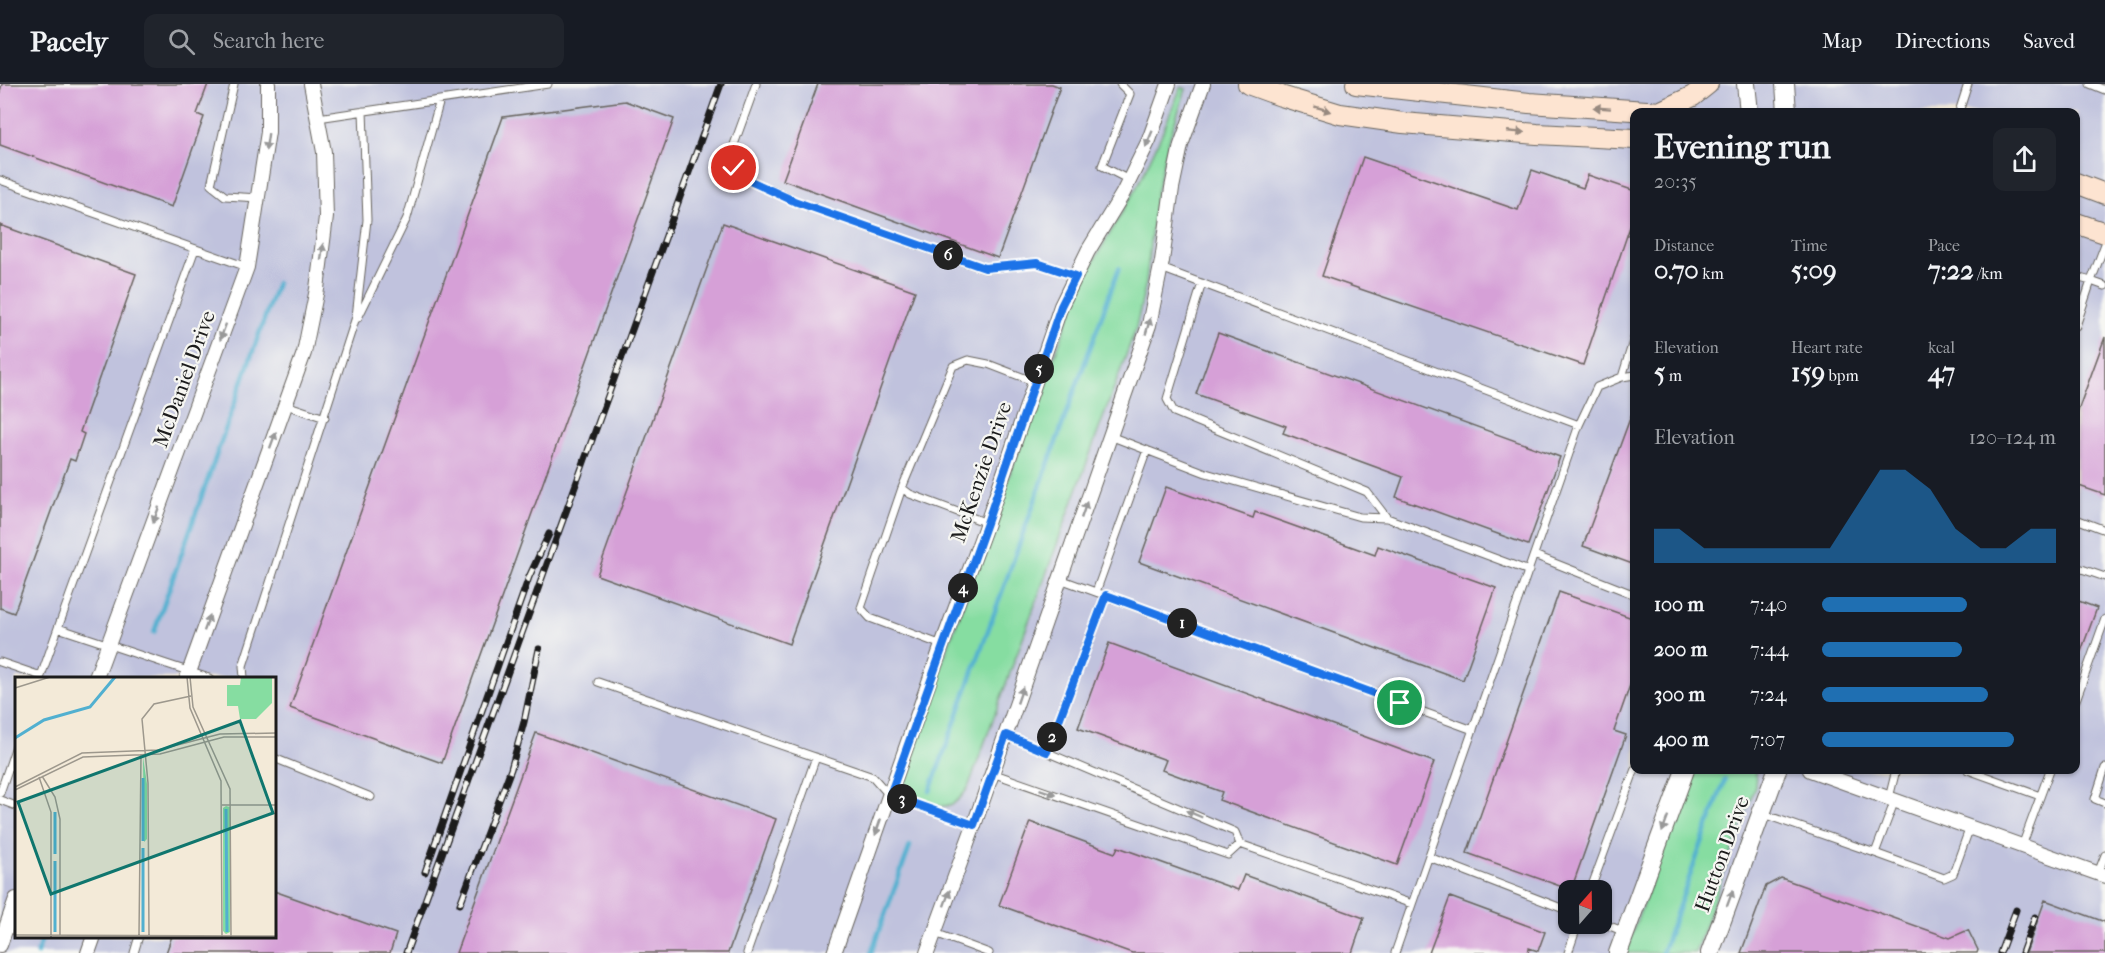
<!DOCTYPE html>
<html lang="en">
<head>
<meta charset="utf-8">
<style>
  body { margin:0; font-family:"IM FELL French Canon",serif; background:#20242c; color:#f1f3f6; height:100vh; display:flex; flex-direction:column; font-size:22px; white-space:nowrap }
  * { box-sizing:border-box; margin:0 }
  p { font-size:20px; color:#9ea1a6 }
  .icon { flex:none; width:33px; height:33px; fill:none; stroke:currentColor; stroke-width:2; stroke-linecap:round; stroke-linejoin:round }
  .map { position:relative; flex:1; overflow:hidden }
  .sheet { position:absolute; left:1630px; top:24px; width:450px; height:666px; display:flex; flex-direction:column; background:#171b24; border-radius:12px; box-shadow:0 2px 4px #0004 }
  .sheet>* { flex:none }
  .needle { width:39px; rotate:20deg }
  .controls { position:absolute; left:1558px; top:796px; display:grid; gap:12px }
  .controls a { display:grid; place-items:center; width:54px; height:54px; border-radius:12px; background:#171b24; box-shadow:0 2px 4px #0004; font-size:30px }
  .pin { position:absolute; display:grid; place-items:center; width:51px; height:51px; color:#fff; margin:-26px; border:3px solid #fff; border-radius:50%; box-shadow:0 2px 6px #0007 }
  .km { position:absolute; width:30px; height:30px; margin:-15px; border-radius:50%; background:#222; color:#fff; font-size:16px; line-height:30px; text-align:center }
  .round { display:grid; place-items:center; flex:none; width:63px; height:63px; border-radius:12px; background:#20242c }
  .overview { display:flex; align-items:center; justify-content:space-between; height:102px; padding:0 24px }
  h1 { font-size:33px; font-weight:800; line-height:45px }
  .metrics { display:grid; grid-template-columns:repeat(3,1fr); gap:9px; height:102px; padding:6px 24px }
  .metrics div { display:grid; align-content:center }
  .metrics b { font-size:26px; font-weight:800 }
  .metrics small { font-size:16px; font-weight:400 }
  .metrics p { font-size:16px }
  .chart { height:168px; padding:12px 24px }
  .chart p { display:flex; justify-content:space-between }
  .chart svg { width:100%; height:108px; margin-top:6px; fill:#1f6fb2; opacity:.7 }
  ul { padding:0 24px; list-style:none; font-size:20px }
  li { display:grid; grid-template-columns:96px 72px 1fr; align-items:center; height:45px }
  li i { height:15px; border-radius:8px; background:#1f6fb2 }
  header { display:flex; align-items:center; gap:36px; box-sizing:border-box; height:84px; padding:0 30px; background:#171b24; border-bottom:2px solid #363941 }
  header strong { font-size:28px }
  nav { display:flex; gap:33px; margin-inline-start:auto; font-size:21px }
  .search { width:420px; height:54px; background:#20242c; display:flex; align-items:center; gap:15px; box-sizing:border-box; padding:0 21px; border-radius:12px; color:#9ea1a6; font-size:22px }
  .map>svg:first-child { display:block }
  .industrial { fill:#c0c2dd; fill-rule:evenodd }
  .green { fill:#86dda1; stroke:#517c5e; stroke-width:1.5 }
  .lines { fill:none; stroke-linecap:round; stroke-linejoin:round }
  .stream { stroke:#51b0d0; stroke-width:4.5 }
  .building { fill:#d6a0d7 }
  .service-casing { stroke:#67645e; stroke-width:9 }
  .minor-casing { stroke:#67645e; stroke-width:16 }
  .tertiary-casing { stroke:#67645e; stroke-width:20 }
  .secondary-casing { stroke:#67645e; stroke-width:22 }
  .service { stroke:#fff; stroke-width:7 }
  .minor { stroke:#fff; stroke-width:14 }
  .tertiary { stroke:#fff; stroke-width:18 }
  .secondary { stroke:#fde4d1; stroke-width:20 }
  .rail-casing { stroke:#1c1c1c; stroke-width:7 }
  .rail { stroke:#f6f6f2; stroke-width:4.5; stroke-dasharray:14; stroke-linecap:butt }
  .oneway { fill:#988a80 }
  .oneway2 { fill:#999 }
  .route-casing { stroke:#fff; stroke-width:12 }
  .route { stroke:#1a73e8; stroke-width:8 }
  .labels { text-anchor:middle; stroke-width:4.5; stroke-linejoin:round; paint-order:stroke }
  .street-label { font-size:21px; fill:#1c1c1c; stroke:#f6f6f2 }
  .inset-river { fill:none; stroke:#51b0d0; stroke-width:3 }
  .inset-road { fill:none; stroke:#9d988d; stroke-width:1.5 }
  .view { fill:#0f766e; fill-opacity:0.15; stroke:#0f766e; stroke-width:3 }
  .inset-edge { fill:none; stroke:#1c1c1c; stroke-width:3 }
</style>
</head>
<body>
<header>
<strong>Pacely</strong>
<div class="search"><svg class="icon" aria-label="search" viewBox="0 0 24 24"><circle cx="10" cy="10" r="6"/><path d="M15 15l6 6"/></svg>Search here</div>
<nav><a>Map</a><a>Directions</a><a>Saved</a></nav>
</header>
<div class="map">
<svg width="2105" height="869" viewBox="0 0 2105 869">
  <rect width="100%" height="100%" fill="#f6f6f2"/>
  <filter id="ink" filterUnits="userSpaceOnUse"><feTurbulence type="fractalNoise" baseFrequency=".0167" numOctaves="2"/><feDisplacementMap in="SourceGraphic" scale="12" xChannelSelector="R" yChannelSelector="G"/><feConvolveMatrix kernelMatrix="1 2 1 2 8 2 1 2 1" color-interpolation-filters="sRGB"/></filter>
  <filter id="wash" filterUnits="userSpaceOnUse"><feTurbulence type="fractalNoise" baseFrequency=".008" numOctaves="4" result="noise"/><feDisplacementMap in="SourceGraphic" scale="24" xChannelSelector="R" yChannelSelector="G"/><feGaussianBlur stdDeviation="1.35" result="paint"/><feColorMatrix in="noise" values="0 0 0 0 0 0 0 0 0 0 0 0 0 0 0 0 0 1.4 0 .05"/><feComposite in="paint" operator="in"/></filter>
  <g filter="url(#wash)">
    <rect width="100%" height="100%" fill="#f3ead8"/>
    <!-- industrial -->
    <path class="industrial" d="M0,0H2105V869H0ZM1635,28H2076V686H1635ZM16,594H274V852H16ZM1569,807H1602V840H1569Z"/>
    <!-- green -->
    <path class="green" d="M1181,3L1186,5L1168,59L1155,114L1146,199L1136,244L968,704C964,710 959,717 952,720C937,727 913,718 907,703C904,696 906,688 906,680L1011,387L1084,194L1138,101L1160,54Z
      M1692,686H1753L1756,690L1755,703L1695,869H1625Z"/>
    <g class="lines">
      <!-- stream -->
      <path class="stream" d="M154,548L277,199
        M930,707L1119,184
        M37,869L43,852
        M871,869L910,762
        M1662,869L1725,695"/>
    </g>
    <g id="blocks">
      <!-- building -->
      <path class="building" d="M2,0H208L197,30L204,33L172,123L0,61V7Z
        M818,0H1052L1060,3L998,174L783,96Z
        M625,17L674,35L442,679L290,624L503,33Z
        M1363,73L1518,126L1532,86L1583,104L1588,91L1635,107V128L1583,281L1322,192Z
        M723,139L915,207L789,560L597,491Z
        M0,141L136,190L80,348L84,350L75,377L70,375L14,529L0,524Z
        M1218,249L1560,373L1528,461L1396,413L1403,393L1283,349L1286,342L1196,310Z
        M2105,253V411L2076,401V332Z
        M1635,321V481L1583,462Z
        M1166,403L1253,434L1255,428L1375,471L1378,462L1496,504L1463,596L1139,478Z
        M1559,508L1635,535V587L1614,647L1626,651L1571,806L1467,769Z
        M2076,516L2097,524L2080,570L2076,569Z
        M1109,559L1434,678L1397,781L1219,716L1222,708L1162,686L1166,676L1078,644Z
        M536,649L776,735L728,869H456Z
        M1030,738L1115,769L1118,763L1238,806L1244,791L1364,834L1352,869H1132L999,821Z
        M1781,794L1950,854L1968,846L1978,866L1977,869H1741L1766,802Z
        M274,807L396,850L390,869H166L172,852H274Z
        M1450,813L1545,848L1538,867L1529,864L1528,869H1429Z
        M2045,816L2105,838V869H2026Z"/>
    </g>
  </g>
  <g filter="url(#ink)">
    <use href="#blocks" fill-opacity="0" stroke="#67645e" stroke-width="1.5"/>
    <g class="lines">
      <!-- service casing -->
      <g class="service-casing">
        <path id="service" d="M234,0L211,101L225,112L259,114
          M756,0L731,69L734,84L748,96L794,117L985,185L1037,179L1075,192
          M1120,0L1130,10L1102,82L1129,96
          M2090,0L2105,6
          M1959,28L1968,0
          M318,34L548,0
          M0,96L247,183
          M1161,184L1579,341L1395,869
          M2076,193L2091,197L2105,160
          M1202,199L1167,315L1174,328L1367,408L1387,434
          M358,234L407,134L440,16
          M2076,242L2091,197L2105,202
          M1622,293L1635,291
          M286,321L325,334
          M1579,341L1597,303L1622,293L1635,251
          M1110,352L1206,389L1360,433L1387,434L1529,487
          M902,404L861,524L870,534L942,561
          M2076,435L2105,446
          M987,439L910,410L902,404L953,282L968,276L988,280L1035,298
          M1534,471L1635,511
          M2076,483L2105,493
          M1060,495L1473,646
          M1096,508L1147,366
          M58,544L195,165
          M0,578L41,592L58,544L209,594
          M244,594L243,582L356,233L367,136L363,27
          M598,598L873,693L889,711L974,741
          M2076,616L2105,535
          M1006,651L1235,748L1240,760L1412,820
          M1047,668L1106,511
          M274,674L371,713
          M2105,684L2095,715L2105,719
          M1968,686L2040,712
          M992,689L1228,771L1240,760
          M0,709L16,662
          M1889,714L1896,686
          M0,716L16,722
          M1763,730L1875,769L1895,716
          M2022,762L2050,686
          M1875,769L1944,794L1953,790L1970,743
          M1429,773L1569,827
          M2098,789L2105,771
          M1590,807L1635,685
          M1602,839L1625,848
          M935,849L989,869
          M134,869L139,852
          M747,869L816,673
          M1568,869L1578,840"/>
      </g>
      <!-- minor casing -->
      <g class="minor-casing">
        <path id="minor" d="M96,594L247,183L268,48V0
          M187,594L304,269L317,205L326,133L324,68L311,0
          M1810,686L2105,792
          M0,861L16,815
          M88,869L94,852
          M834,869L942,561L987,439L1061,222L1088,167L1122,111L1149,56L1169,0
          M927,869L974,741L1149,241L1162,177L1172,104L1181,61L1203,0"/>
      </g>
      <!-- tertiary casing -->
      <g class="tertiary-casing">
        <path id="tertiary" d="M1746,0L1749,28
          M1785,0L1787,28
          M1618,869L1685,686
          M1710,869L1777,686"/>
      </g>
      <!-- secondary casing -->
      <g class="secondary-casing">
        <path id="secondary" d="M1248,0L1281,12L1340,30L1403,39L1537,50L1635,55
          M1356,0L1529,19L1661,28
          M1659,28L1693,12L1708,0
          M2076,99L2105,110
          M2076,139L2105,149"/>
      </g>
      <!-- service -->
      <use href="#service" class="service"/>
      <!-- minor -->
      <use href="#minor" class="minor"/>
      <!-- tertiary -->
      <use href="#tertiary" class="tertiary"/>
      <!-- secondary -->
      <use href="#secondary" class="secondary"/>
      <!-- rail casing -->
      <g class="rail-casing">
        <path id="rail" d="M425,788L529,493L549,450
          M460,820L511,685L524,638L539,565
          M406,869L721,0
          M2000,869L2016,826
          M2022,869L2035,833"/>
      </g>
      <!-- rail -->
      <use href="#rail" class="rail"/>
    </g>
    <!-- one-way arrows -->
    <defs><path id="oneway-solid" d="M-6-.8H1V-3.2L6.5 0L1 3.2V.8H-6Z" transform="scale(1.5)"/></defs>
    <g class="oneway">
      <use href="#oneway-solid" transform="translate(1602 24) rotate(-176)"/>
      <use href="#oneway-solid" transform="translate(1323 25) rotate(16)"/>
      <use href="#oneway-solid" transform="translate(1516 48) rotate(5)"/>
    </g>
    <g class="oneway2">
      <use href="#oneway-solid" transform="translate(1149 55) rotate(113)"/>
      <use href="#oneway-solid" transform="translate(267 58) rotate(98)"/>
      <use href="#oneway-solid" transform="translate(322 168) rotate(-83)"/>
      <use href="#oneway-solid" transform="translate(1148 242) rotate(-74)"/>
      <use href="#oneway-solid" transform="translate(223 248) rotate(110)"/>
      <use href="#oneway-solid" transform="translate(273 356) rotate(-70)"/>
      <use href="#oneway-solid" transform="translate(1084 426) rotate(-71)"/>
      <use href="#oneway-solid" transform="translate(156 431) rotate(110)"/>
      <use href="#oneway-solid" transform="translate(207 539) rotate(-70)"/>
      <use href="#oneway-solid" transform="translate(1020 611) rotate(-71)"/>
      <use href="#oneway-solid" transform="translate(1048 708) rotate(19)"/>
      <use href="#oneway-solid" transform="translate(1194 730) rotate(-157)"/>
      <use href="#oneway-solid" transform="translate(1665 740) rotate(110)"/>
      <use href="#oneway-solid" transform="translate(878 743) rotate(109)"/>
      <use href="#oneway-solid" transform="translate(947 814) rotate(-70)"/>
      <use href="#oneway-solid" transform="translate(1730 814) rotate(-70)"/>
    </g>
  </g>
  <g class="lines" filter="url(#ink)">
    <!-- route casing -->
    <g class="route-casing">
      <path id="route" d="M734,84L748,96L794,117L985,184L1037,179L1076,192L1061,222L987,439L890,711L974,741L1006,651L1047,668L1106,511L1400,619"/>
    </g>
    <!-- route -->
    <use href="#route" class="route"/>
  </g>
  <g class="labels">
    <!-- street labels -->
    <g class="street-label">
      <text transform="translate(184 295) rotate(-70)" y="7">McDaniel Drive</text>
      <text transform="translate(981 388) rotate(-71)" y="7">McKenzie Drive</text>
      <text transform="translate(1722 770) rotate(-70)" y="7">Hutton Drive</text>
    </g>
  </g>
  <!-- overview -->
  <g transform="translate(15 593)">
    <rect width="261" height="261" fill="#f3ead8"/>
    <path d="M226,0H257V26L241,42H225L223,29H212V8H225ZM128,80L132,107V162L129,165ZM211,129L215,130V255L211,257L208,254V131Z" fill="#86dda1"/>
    <path class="inset-river" d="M0,61L29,43L75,30L100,0M128,101V164M211,132L212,255M40,135V177M128,171V255M40,184V255"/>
    <path class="inset-road" d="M172,0L175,31L206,104L207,261M175,0L178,30L215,112L216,261M0,11L35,0M27,99L40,120L45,142V259M24,100L36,135V261M0,110L67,76L143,73L205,57L261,56M0,113L68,80L145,77L209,60H261M207,128H261M0,258L261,259M124,258L126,77M134,258L133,106L127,42L139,27L176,19"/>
    <path class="view" d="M225,44L258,136L36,217L3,125Z"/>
    <rect width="261" height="261" class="inset-edge"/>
  </g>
</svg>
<div class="controls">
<a><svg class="needle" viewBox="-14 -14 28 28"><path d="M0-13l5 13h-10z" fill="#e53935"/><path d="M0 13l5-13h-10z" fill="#9ea1a6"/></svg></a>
</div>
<div class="pin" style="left:1400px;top:619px;background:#1e9e55"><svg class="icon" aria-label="arrive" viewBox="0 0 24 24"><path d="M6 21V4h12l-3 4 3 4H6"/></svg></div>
<div class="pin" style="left:734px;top:84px;background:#d93025"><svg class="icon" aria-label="check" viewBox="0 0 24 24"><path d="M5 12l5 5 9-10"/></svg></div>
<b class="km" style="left:1182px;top:539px">1</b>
<b class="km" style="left:1052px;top:653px">2</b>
<b class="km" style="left:902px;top:715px">3</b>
<b class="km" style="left:963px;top:504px">4</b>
<b class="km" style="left:1039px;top:285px">5</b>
<b class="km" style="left:948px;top:171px">6</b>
<section class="sheet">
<div class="overview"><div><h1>Evening run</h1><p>20:35</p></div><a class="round"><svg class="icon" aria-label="share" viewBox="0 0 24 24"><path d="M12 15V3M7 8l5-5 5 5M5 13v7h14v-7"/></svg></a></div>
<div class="metrics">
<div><p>Distance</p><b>0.70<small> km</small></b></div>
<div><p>Time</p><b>5:09</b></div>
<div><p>Pace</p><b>7:22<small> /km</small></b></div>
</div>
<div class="metrics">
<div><p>Elevation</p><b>5<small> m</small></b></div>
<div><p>Heart rate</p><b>159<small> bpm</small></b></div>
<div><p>kcal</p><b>47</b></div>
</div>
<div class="chart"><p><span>Elevation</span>120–124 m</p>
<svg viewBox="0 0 160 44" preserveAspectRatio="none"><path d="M0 44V30L10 30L20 38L30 38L40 38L50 38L60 38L70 38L80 22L90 6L100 6L110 14L120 30L130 38L140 38L150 30L160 30V44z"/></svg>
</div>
<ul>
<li><b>100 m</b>7:40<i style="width:62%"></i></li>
<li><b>200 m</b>7:44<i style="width:60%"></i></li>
<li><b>300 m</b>7:24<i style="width:71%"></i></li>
<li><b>400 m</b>7:07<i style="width:82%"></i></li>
</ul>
</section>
</div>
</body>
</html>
